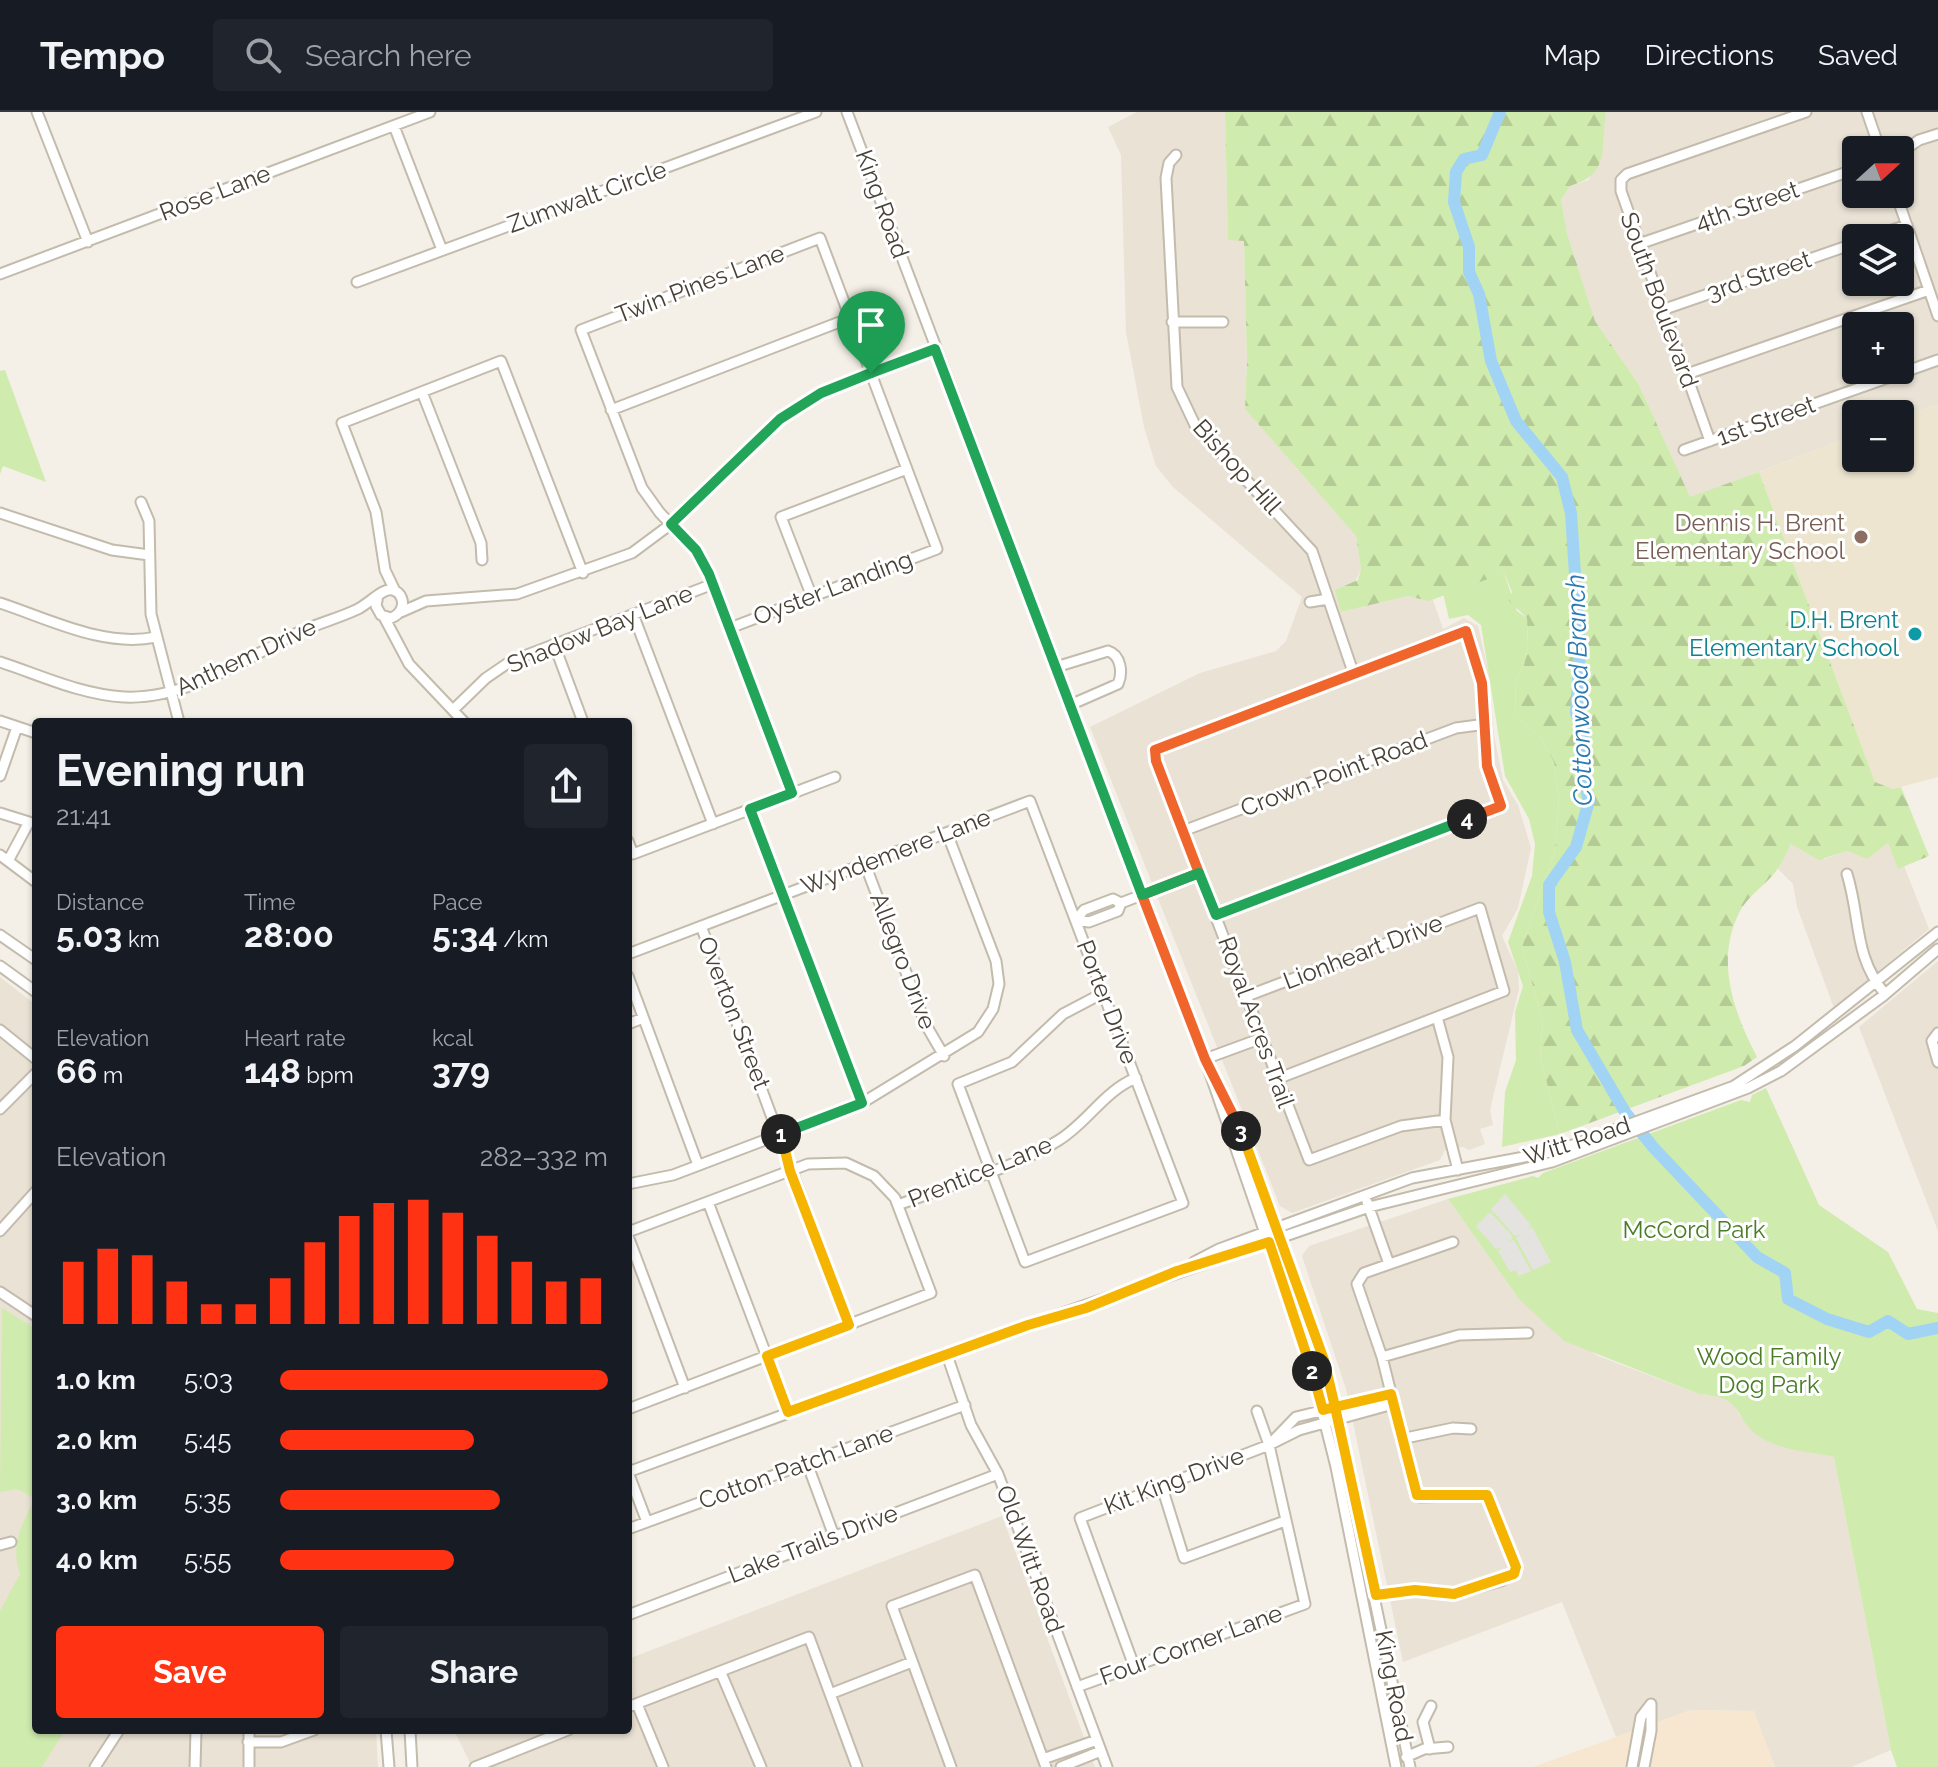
<!DOCTYPE html>
<html lang="en">
<head>
<meta charset="utf-8">
<style>
  body { margin:0; font-family:Raleway,sans-serif; background:#20242c; color:#f1f3f6; height:100vh; display:flex; flex-direction:column; font-size:30px; white-space:nowrap }
  * { box-sizing:border-box; margin:0 }
  p { font-size:26px; color:#9ea1a6 }
  .icon { flex:none; width:44px; height:44px; fill:none; stroke:currentColor; stroke-width:2; stroke-linecap:round; stroke-linejoin:round }
  .map { position:relative; flex:1; overflow:hidden }
  .panel { position:absolute; left:32px; top:606px; width:600px; height:1016px; display:flex; flex-direction:column; background:#171b24; border-radius:8px; box-shadow:0 2px 6px #0004 }
  .panel>* { flex:none }
  .needle { width:52px; rotate:69deg }
  .fabs { position:absolute; left:1842px; top:24px; display:grid; gap:16px }
  .fabs a { display:grid; place-items:center; width:72px; height:72px; border-radius:8px; background:#171b24; box-shadow:0 2px 6px #0004; font-size:40px }
  .pin { position:absolute; display:grid; place-items:center; width:68px; height:68px; color:#fff; margin:-82px -34px; border-radius:50% 50% 50% 0; rotate:-45deg; box-shadow:0 0 8px #0007 }
  .pin .icon { rotate:45deg }
  .km { position:absolute; width:40px; height:40px; margin:-20px; border-radius:50%; background:#222; color:#fff; font-size:22px; line-height:40px; text-align:center }
  .round { display:grid; place-items:center; flex:none; width:84px; height:84px; border-radius:8px; background:#20242c }
  .summary { display:flex; align-items:center; justify-content:space-between; height:136px; padding:0 24px }
  h1 { font-size:44px; font-weight:700; line-height:60px }
  .figures { display:grid; grid-template-columns:repeat(3,1fr); gap:12px; height:136px; padding:8px 24px }
  .figures div { display:grid; align-content:center }
  .figures b { font-size:34px; font-weight:700 }
  .figures small { font-size:22px; font-weight:400 }
  .figures p { font-size:22px }
  .chart { height:224px; padding:16px 24px }
  .chart p { display:flex; justify-content:space-between }
  .chart svg { width:100%; height:144px; margin-top:8px; stroke:#ff3314; stroke-width:6 }
  .cta { display:flex; gap:16px; margin-top:auto; padding:16px 24px }
  .cta a { flex:1; height:92px; border-radius:8px; background:#ff3314; color:#fff; font-size:32px; font-weight:700; line-height:92px; text-align:center }
  .cta a+a { background:#20242c; color:#f1f3f6 }
  ul { padding:0 24px; list-style:none; font-size:26px }
  li { display:grid; grid-template-columns:128px 96px 1fr; align-items:center; height:60px }
  li i { height:20px; border-radius:10px; background:#ff3314 }
  header { display:flex; align-items:center; gap:48px; box-sizing:border-box; height:112px; padding:0 40px; background:#171b24; border-bottom:2px solid #363941 }
  header strong { font-size:38px }
  nav { display:flex; gap:44px; margin-inline-start:auto; font-size:28px }
  .search { width:560px; height:72px; background:#20242c; display:flex; align-items:center; gap:20px; box-sizing:border-box; padding:0 28px; border-radius:8px; color:#9ea1a6; font-size:30px }
  .map>svg:first-child { display:block }
  .residential { fill:#e9e2d5; fill-rule:evenodd }
  .commercial { fill:#f7e7d1 }
  .education { fill:#eee5d0 }
  .green { fill:#d0ebae }
  .forest { fill:url(#forest-firs) }
  .parking { fill:#e5e3df }
  .lines { fill:none; stroke-linecap:round; stroke-linejoin:round }
  .river { stroke:#a1d3f4; stroke-width:12 }
  .minor-casing { stroke:#c3bbac; stroke-width:13 }
  .minor { stroke:#fff; stroke-width:9 }
  .split-1-casing { stroke:#fff; stroke-width:16 }
  .split-2-casing { stroke:#fff; stroke-width:16 }
  .split-3-casing { stroke:#fff; stroke-width:16 }
  .split-4-casing { stroke:#fff; stroke-width:16 }
  .split-5-casing { stroke:#fff; stroke-width:16 }
  .split-1 { stroke:#22a559; stroke-width:10 }
  .split-2 { stroke:#f5b400; stroke-width:10 }
  .split-3 { stroke:#f5b400; stroke-width:10 }
  .split-4 { stroke:#f0652b; stroke-width:10 }
  .split-5 { stroke:#22a559; stroke-width:10 }
  .education-dot { fill:#8d6e63; stroke:#fff; stroke-width:3 }
  .culture-dot { fill:#0f9aa8; stroke:#fff; stroke-width:3 }
  .labels { text-anchor:middle; stroke-width:6; stroke-linejoin:round; paint-order:stroke }
  .street-label { font-size:24px; fill:#484136; stroke:#fff }
  .education-label { font-size:24px; fill:#785e54; stroke:#fff; text-anchor:end }
  .culture-label { font-size:24px; fill:#0d838f; stroke:#fff; text-anchor:end }
  .park-label { font-size:24px; fill:#487d25; stroke:#fff }
  .water-label { font-size:26px; font-style:italic; fill:#287ab2; stroke:#fff }
</style>
</head>
<body>
<header>
<strong>Tempo</strong>
<div class="search"><svg class="icon" aria-label="search" viewBox="0 0 24 24"><circle cx="10" cy="10" r="6"/><path d="M15 15l6 6"/></svg>Search here</div>
<nav><a>Map</a><a>Directions</a><a>Saved</a></nav>
</header>
<div class="map">
<svg width="1938" height="1655" viewBox="0 0 1938 1655">
  <defs>
    <pattern id="forest-firs" width="22" height="20" patternUnits="userSpaceOnUse" patternTransform="scale(2)"><rect width="22" height="20" fill="#d0ebae"/><path d="M5 1l3.5 6h-7zM16 11l3.5 6h-7z" fill="#b4cb96"/></pattern>
  </defs>
  <rect width="100%" height="100%" fill="#f4f0e7"/>
  <!-- residential -->
  <path class="residential" d="M1137,0H1225L1228,128H1244L1247,249L1245,297L1356,424L1361,457L1341,500L1408,484L1433,488L1443,517L1464,506L1478,514L1489,562L1494,623L1503,668L1518,693L1531,736L1518,796L1502,824L1518,859L1519,877L1490,998L1493,1013L1480,1017L1485,1032L1469,1038L1463,1035L1445,1038L1440,1048L1292,1101L1280,1094L1090,615L1200,561L1276,539L1286,529L1302,485L1173,375L1156,354L1144,315L1126,220L1121,43L1108,15Z
    M1606,0H1938V292L1900,306V302H1856V323L1690,386L1639,273L1595,209L1567,121L1561,88L1570,74L1589,68ZM1856,38H1900V82H1856ZM1856,126H1900V170H1856ZM1856,214H1900V258H1856Z
    M1792,731L1825,747L1847,739L1867,747L1888,731L1898,756L1904,754L1929,817L1834,896L1797,795L1793,772L1778,757Z
    M1938,849V1119L1859,915Z
    M0,865L36,893V1618H376L378,1655H0Z
    M1448,1087L1519,1187L1598,1244L1699,1282L1721,1283L1731,1288L1740,1304L1769,1330L1834,1345L1891,1638L1851,1655H1775L1753,1599L1691,1598L1616,1625L1562,1490L1403,1550L1346,1277L1302,1144L1309,1134Z
    M1002,1404L1095,1655H472L454,1618H628V1547Z"/>
  <!-- commercial -->
  <path class="commercial" d="M1691,1598L1754,1599L1775,1655H1533Z"/>
  <!-- education -->
  <path class="education" d="M1938,292V665L1893,677L1875,670L1759,360L1856,323V346H1900V306Z"/>
  <!-- green -->
  <path class="green" d="M5,258L46,370L3,354L0,362V259Z
    M1504,461L1517,499L1527,506L1528,536L1524,553L1515,569L1516,604L1540,625L1554,650L1559,686L1555,739L1522,835L1543,910L1540,944L1560,1022L1502,1035L1505,980L1516,948L1515,900L1523,874L1508,830L1532,764L1535,732L1529,707L1505,664L1481,513L1468,503L1449,507L1443,481Z
    M1766,976L1819,1093L1888,1140L1917,1197L1938,1201V1655H1897L1891,1638L1834,1345C1812,1340 1787,1339 1767,1329C1730,1310 1749,1284 1699,1282L1564,1229L1519,1187L1448,1087L1533,1064L1538,1066L1543,1061L1741,988L1750,990L1752,983Z
    M2,1196L36,1217V1618H65L42,1655H0V1499L20,1462C10,1434 21,1413 35,1387L18,1377L0,1380Z"/>
  <!-- forest -->
  <path class="forest" d="M1225,0H1606C1600,37 1611,62 1570,74L1561,88L1567,121L1595,209L1639,273L1690,385L1759,360L1875,670L1893,677L1901,675L1929,744L1898,757L1888,731L1867,747L1847,739L1819,748L1791,732C1787,741 1782,751 1776,759C1765,774 1747,784 1739,801C1715,849 1734,901 1757,945L1744,954L1560,1022L1540,944L1543,910L1522,835L1555,739L1559,686L1554,650L1540,625L1516,604L1515,569L1524,553L1528,536L1527,506L1509,489L1512,480L1504,461L1429,489L1408,484L1341,500L1335,478L1358,468L1361,457L1356,424L1245,297L1247,249L1244,129L1228,128Z"/>
  <!-- parking -->
  <path class="parking" d="M1505,1082L1531,1113L1527,1118L1532,1115L1551,1150L1533,1158L1516,1126L1521,1122L1515,1124L1491,1097Z
    M1490,1100L1508,1119L1513,1126L1508,1130L1514,1128L1531,1159L1518,1164L1516,1158L1510,1160L1498,1139L1503,1135L1496,1137L1476,1114Z"/>
  <g class="lines">
    <!-- river -->
    <path class="river" d="M1500,0L1482,43L1464,47L1456,60L1454,90L1469,135V160L1479,182L1491,249L1516,309L1562,365L1571,401L1580,539L1576,601L1585,621L1579,650L1589,689L1576,735L1549,773V800L1565,850L1577,918L1625,1000L1653,1035L1757,1145L1785,1161L1788,1187L1827,1207L1869,1220L1888,1209L1908,1222L1938,1216"/>
    <!-- minor casing -->
    <g class="minor-casing">
      <path id="minor" d="M37,0L88,130
        M847,0L1205,947L1310,1252L1336,1355L1396,1655
        M1867,0L1880,38
        M394,14L442,138
        M1900,41L1919,28L1938,22
        M1176,43L1169,51L1166,66L1177,275L1195,313L1312,439L1353,560
        M1896,82L1938,204
        M1869,126L1907,113
        M1639,132L1856,57
        M0,162L430,0
        M357,170L816,0
        M1662,198L1856,131
        M1172,210H1223
        M1687,262L1929,178
        M422,280L481,431L482,448
        M611,298L850,206
        M1710,329L1621,79V68L1627,62L1806,0
        M1684,338L1938,248
        M141,390L149,409L151,502L179,610
        M0,401L112,438L149,443
        M395,479L385,458L376,400L342,311L501,249L583,461
        M812,485L781,405L907,357
        M1310,490L1328,487
        M0,491C49,507 104,536 156,525
        M401,500L426,489L517,482L632,441L671,412L780,307L821,281L935,237
        M633,502L713,712
        M384,505L409,552L464,610
        M730,516L937,437L820,126L581,218L642,376L660,401L696,438L709,462L792,681
        M554,532L583,610
        M0,550C40,563 82,583 124,585C185,588 242,549 295,522C315,512 337,507 358,497C367,492 374,485 383,480C401,470 412,498 391,506L381,503L376,494L378,483
        M1056,555L1108,539C1121,543 1123,561 1118,572L1070,593
        M453,598L486,566L511,549L713,472
        M0,609L36,621
        M0,664L17,615
        M750,697L862,991
        M0,701L29,710L8,749
        M1183,719L1456,616L1486,612
        M628,729L633,742L835,665
        M0,743L36,770
        M865,752L926,913L944,944
        M1847,762C1861,807 1853,843 1885,882
        M1216,803L1501,694L1487,654L1482,571L1466,519L1155,638L1156,649L1309,1048L1401,1014L1445,1008
        M1076,808L1089,810L1118,799L1121,791L1199,761
        M1076,808L1084,798L1113,787L1121,791
        M701,814L849,1213
        M0,823L36,848
        M628,842L1030,689L1183,1091L1025,1150L958,972L1012,950L1063,902L1103,881
        M0,854L36,880
        M628,864L698,1053
        M1247,884L1480,796L1504,879L1277,967
        M1437,905L1448,945L1445,1008L1458,1058
        M628,912L643,906
        M0,918L36,947
        M1938,921L1932,929L1938,950
        M1205,947L1262,926
        M1220,978L1246,1028L1324,1248L1410,1655
        M0,997L36,961
        M628,1072L673,1063L862,991L978,920L993,897L999,872L996,849L947,721
        M708,1090L788,1300
        M1367,1090L1389,1152
        M898,1093C949,1073 1014,1057 1059,1028C1088,1010 1104,979 1136,966
        M0,1119L36,1079
        M628,1120L808,1052L846,1051L874,1064L895,1086L931,1181L628,1297
        M628,1124L685,1276
        M1194,1150L1219,1137L1412,1066L1556,1039L1734,974L1795,934L1938,820
        M0,1180L36,1204
        M947,1243L971,1313L998,1362L1107,1655
        M1382,1245L1459,1223L1528,1221
        M1391,1282L1296,1305L1269,1333L1299,1318L1393,1292
        M1401,1327L1453,1316L1471,1317
        M807,1351L834,1424
        M628,1360L1028,1213L1369,1095L1552,1050L1748,976L1781,959L1883,884L1938,837
        M628,1360L647,1410
        M1162,1375L1184,1446L1285,1409
        M628,1417L965,1293
        M0,1433L11,1430
        M1374,1483L1415,1478L1454,1482L1501,1469L1516,1459L1487,1383L1420,1385L1416,1381L1382,1245L1357,1172L1364,1161L1453,1130
        M628,1503L998,1362
        M1134,1554L1080,1406L1269,1333
        M721,1561L761,1655
        M1077,1575L1305,1492L1269,1333L1257,1299
        M830,1582L912,1550
        M637,1592L663,1655
        M628,1595L809,1525L857,1655
        M386,1618L389,1655
        M410,1618L412,1655
        M248,1630H281L314,1618
        M1430,1637L1423,1610L1431,1594
        M1406,1645L1424,1637L1448,1635
        M1043,1647L1097,1628
        M95,1655L119,1618
        M195,1655L196,1618
        M249,1655V1618
        M475,1655L568,1618
        M951,1655L892,1494L975,1463L1046,1655
        M1061,1655L1101,1639
        M1632,1655L1641,1605L1651,1592
        M1644,1655L1651,1619V1592"/>
    </g>
    <!-- minor -->
    <use href="#minor" class="minor"/>
  </g>
  <g class="lines">
    <!-- split-1 casing -->
    <g class="split-1-casing">
      <path id="split-1" d="M781,1022L862,991L750,697L792,681L709,462L696,438L671,412L780,307L821,281L871,261"/>
    </g>
    <!-- split-2 casing -->
    <g class="split-2-casing">
      <path id="split-2" d="M781,1022L790,1059L849,1213L767,1244L788,1300L1028,1213L1086,1196L1177,1159L1269,1130L1312,1259"/>
    </g>
    <!-- split-3 casing -->
    <g class="split-3-casing">
      <path id="split-3" d="M1241,1019L1324,1248L1335,1295L1391,1282L1417,1383H1487L1516,1455L1514,1462L1454,1482L1415,1478L1376,1483L1335,1295L1323,1298L1312,1259"/>
    </g>
    <!-- split-4 casing -->
    <g class="split-4-casing">
      <path id="split-4" d="M1241,1019L1205,947L1142,783L1199,761L1156,649L1155,638L1466,519L1482,571L1487,654L1501,694L1467,707"/>
    </g>
    <!-- split-5 casing -->
    <g class="split-5-casing">
      <path id="split-5" d="M871,261L935,237L1142,783L1199,761L1216,803L1467,707"/>
    </g>
    <!-- split-1 -->
    <use href="#split-1" class="split-1"/>
    <!-- split-2 -->
    <use href="#split-2" class="split-2"/>
    <!-- split-3 -->
    <use href="#split-3" class="split-3"/>
    <!-- split-4 -->
    <use href="#split-4" class="split-4"/>
    <!-- split-5 -->
    <use href="#split-5" class="split-5"/>
  </g>
  <!-- markers -->
  <circle class="education-dot" cx="1861" cy="425" r="8"/>
  <circle class="culture-dot" cx="1915" cy="522" r="8"/>
  <g class="labels">
    <!-- street labels -->
    <g class="street-label">
      <text transform="translate(215 81) rotate(-21)" y="8">Rose Lane</text>
      <text transform="translate(587 85) rotate(-20)" y="8">Zumwalt Circle</text>
      <text transform="translate(882 92) rotate(70)" y="8">King Road</text>
      <text transform="translate(1747 94) rotate(-19)" y="8">4th Street</text>
      <text transform="translate(1759 164) rotate(-19)" y="8">3rd Street</text>
      <text transform="translate(700 172) rotate(-21)" y="8">Twin Pines Lane</text>
      <text transform="translate(1659 188) rotate(70)" y="8">South Boulevard</text>
      <text transform="translate(1766 309) rotate(-20)" y="8">1st Street</text>
      <text transform="translate(1237 355) rotate(48)" y="8">Bishop Hill</text>
      <text transform="translate(833 476) rotate(-21)" y="8">Oyster Landing</text>
      <text transform="translate(600 517) rotate(-22)" y="8">Shadow Bay Lane</text>
      <text transform="translate(246 545) rotate(-25)" y="8">Anthem Drive</text>
      <text transform="translate(1334 662) rotate(-21)" y="8">Crown Point Road</text>
      <text transform="translate(896 740) rotate(-21)" y="8">Wyndemere Lane</text>
      <text transform="translate(1363 840) rotate(-21)" y="8">Lionheart Drive</text>
      <text transform="translate(903 849) rotate(69)" y="8">Allegro Drive</text>
      <text transform="translate(1107 890) rotate(69)" y="8">Porter Drive</text>
      <text transform="translate(734 901) rotate(69)" y="8">Overton Street</text>
      <text transform="translate(1256 910) rotate(70)" y="8">Royal Acres Trail</text>
      <text transform="translate(1577 1029) rotate(-18)" y="8">Witt Road</text>
      <text transform="translate(980 1060) rotate(-22)" y="8">Prentice Lane</text>
      <text transform="translate(796 1355) rotate(-20)" y="8">Cotton Patch Lane</text>
      <text transform="translate(1174 1369) rotate(-21)" y="8">Kit King Drive</text>
      <text transform="translate(813 1432) rotate(-21)" y="8">Lake Trails Drive</text>
      <text transform="translate(1030 1447) rotate(70)" y="8">Old Witt Road</text>
      <text transform="translate(1191 1533) rotate(-20)" y="8">Four Corner Lane</text>
      <text transform="translate(1394 1574) rotate(79)" y="8">King Road</text>
    </g>
    <!-- education labels -->
    <g class="education-label">
      <text x="1845" y="419">Dennis H. Brent<tspan x="1845" dy="28">Elementary School</tspan></text>
    </g>
    <!-- culture labels -->
    <g class="culture-label">
      <text x="1899" y="516">D.H. Brent<tspan x="1899" dy="28">Elementary School</tspan></text>
    </g>
    <!-- park labels -->
    <g class="park-label">
      <text x="1694" y="1126">McCord Park</text>
      <text x="1769" y="1253">Wood Family<tspan x="1769" dy="28">Dog Park</tspan></text>
    </g>
    <!-- water labels -->
    <g class="water-label">
      <text transform="translate(1579 578) rotate(-92)" y="9">Cottonwood Branch</text>
    </g>
  </g>
</svg>
<div class="fabs">
<a><svg class="needle" viewBox="-14 -14 28 28"><path d="M0-13l5 13h-10z" fill="#e53935"/><path d="M0 13l5-13h-10z" fill="#9ea1a6"/></svg></a>
<a><svg class="icon" aria-label="layers" viewBox="0 0 24 24"><path d="M12 4l9 5-9 5-9-5zM3 14l9 5 9-5"/></svg></a>
<a>+</a>
<a>−</a>
</div>
<div class="pin" style="left:871px;top:261px;background:#1e9e55"><svg class="icon" aria-label="arrive" viewBox="0 0 24 24"><path d="M6 21V4h12l-3 4 3 4H6"/></svg></div>
<b class="km" style="left:781px;top:1022px">1</b>
<b class="km" style="left:1312px;top:1259px">2</b>
<b class="km" style="left:1241px;top:1019px">3</b>
<b class="km" style="left:1467px;top:707px">4</b>
<section class="panel">
<div class="summary"><div><h1>Evening run</h1><p>21:41</p></div><a class="round"><svg class="icon" aria-label="share" viewBox="0 0 24 24"><path d="M12 15V3M7 8l5-5 5 5M5 13v7h14v-7"/></svg></a></div>
<div class="figures">
<div><p>Distance</p><b>5.03<small> km</small></b></div>
<div><p>Time</p><b>28:00</b></div>
<div><p>Pace</p><b>5:34<small> /km</small></b></div>
</div>
<div class="figures">
<div><p>Elevation</p><b>66<small> m</small></b></div>
<div><p>Heart rate</p><b>148<small> bpm</small></b></div>
<div><p>kcal</p><b>379</b></div>
</div>
<div class="chart"><p><span>Elevation</span>282–332 m</p>
<svg viewBox="0 0 160 44" preserveAspectRatio="none"><path d="M5 44V25M15 44V21M25 44V23M35 44V31M45 44V38M55 44V38M65 44V30M75 44V19M85 44V11M95 44V7M105 44V6M115 44V10M125 44V17M135 44V25M145 44V31M155 44V30"/></svg>
</div>
<ul>
<li><b>1.0 km</b>5:03<i style="width:100%"></i></li>
<li><b>2.0 km</b>5:45<i style="width:59%"></i></li>
<li><b>3.0 km</b>5:35<i style="width:67%"></i></li>
<li><b>4.0 km</b>5:55<i style="width:53%"></i></li>
</ul>
<div class="cta"><a>Save</a><a>Share</a></div>
</section>
</div>
</body>
</html>
